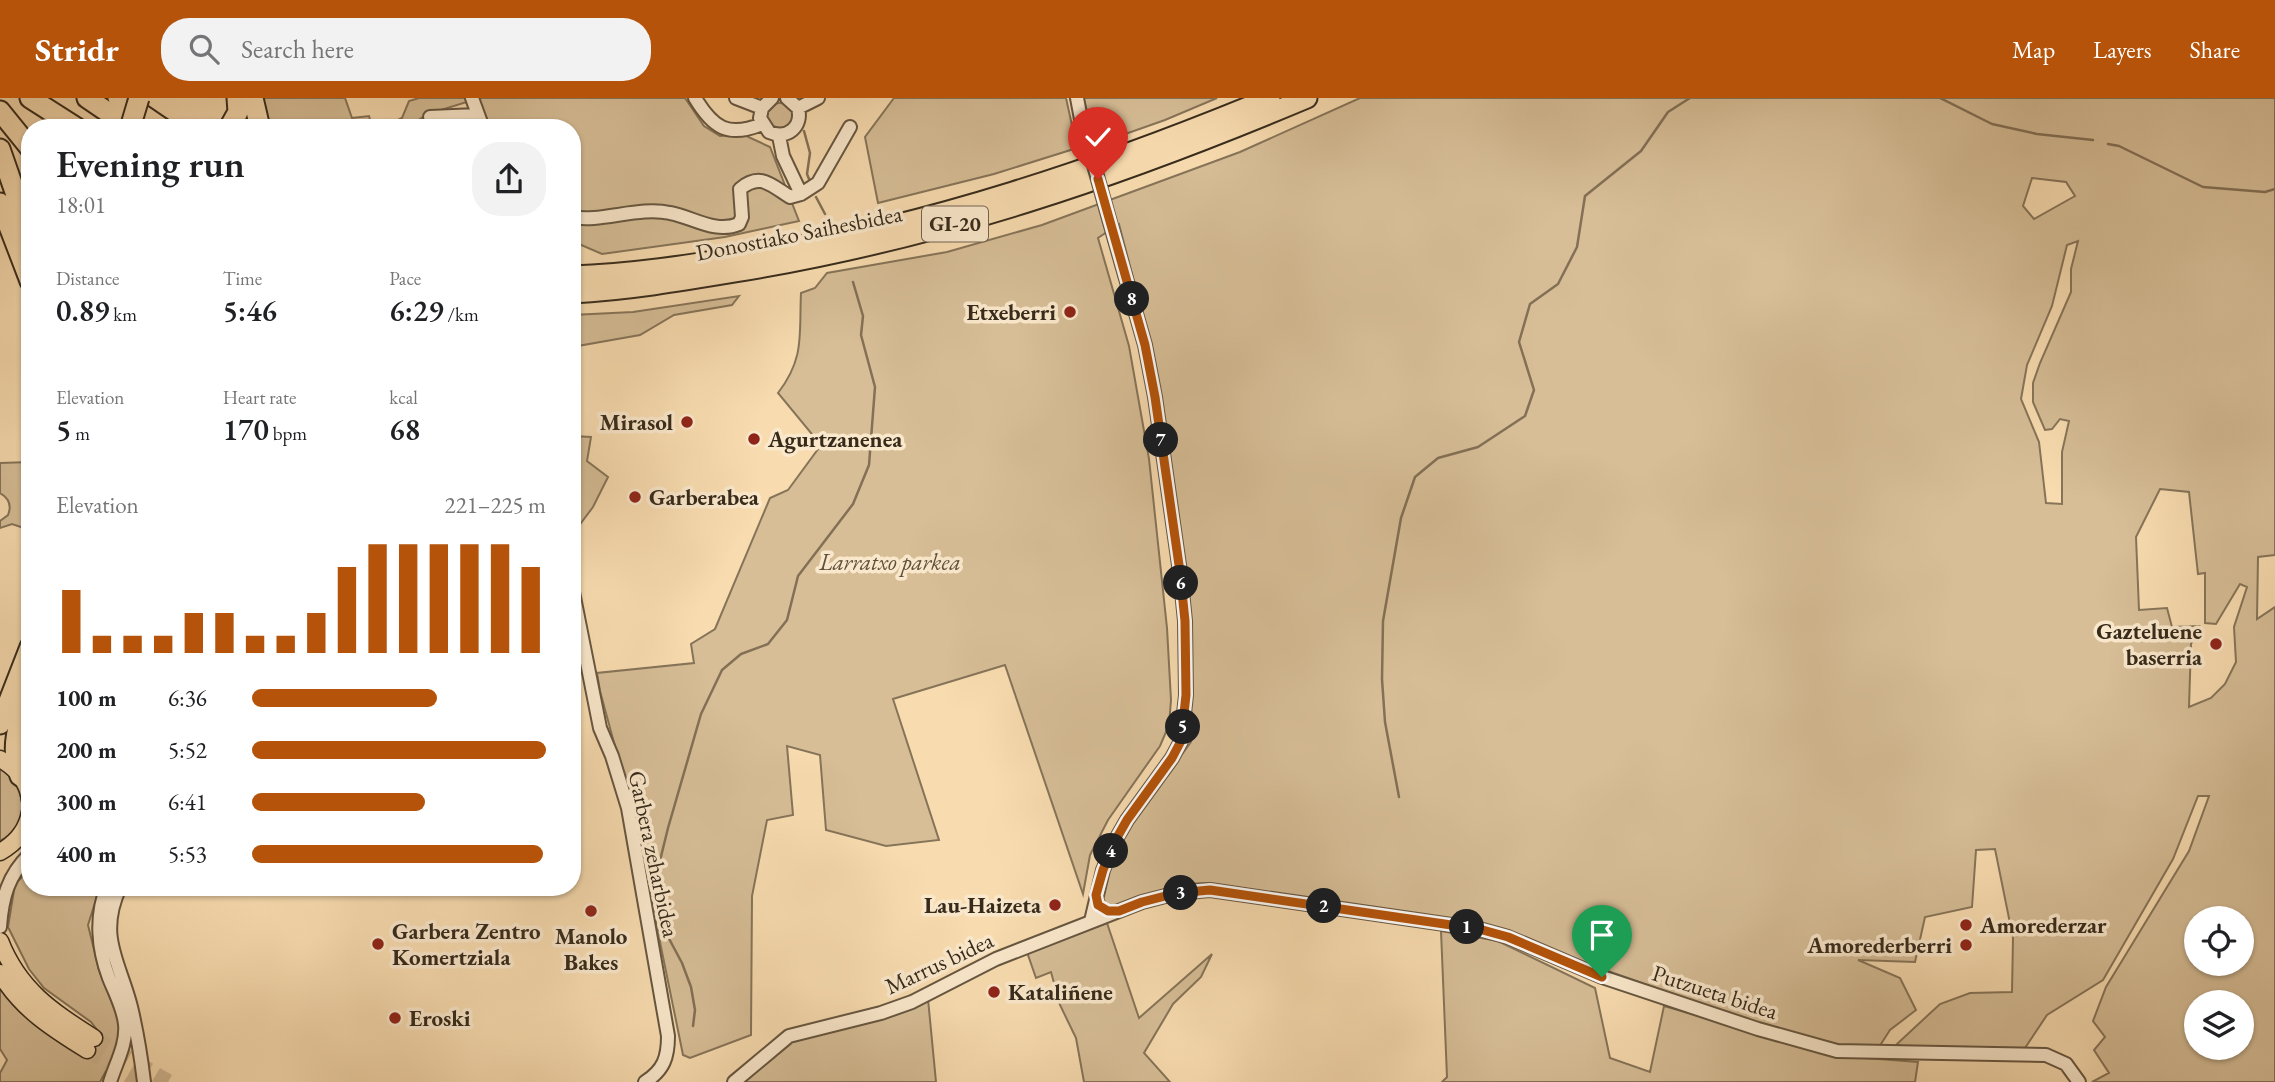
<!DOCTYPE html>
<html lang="en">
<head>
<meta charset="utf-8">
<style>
  body { margin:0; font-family:"EB Garamond",serif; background:#f2f2f2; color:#202124; height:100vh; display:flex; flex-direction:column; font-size:26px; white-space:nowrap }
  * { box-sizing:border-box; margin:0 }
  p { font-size:23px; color:#757577 }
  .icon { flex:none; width:38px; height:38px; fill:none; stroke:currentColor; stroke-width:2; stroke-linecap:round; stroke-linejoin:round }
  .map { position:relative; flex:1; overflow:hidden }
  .panel { position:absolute; left:21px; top:21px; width:560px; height:777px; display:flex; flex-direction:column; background:#fff; border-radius:28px; box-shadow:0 2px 5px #0004 }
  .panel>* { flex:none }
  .fabs { position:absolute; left:2184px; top:808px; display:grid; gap:14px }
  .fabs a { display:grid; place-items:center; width:70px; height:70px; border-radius:50%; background:#fff; box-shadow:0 2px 5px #0004; font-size:35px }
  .pin { position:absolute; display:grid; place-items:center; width:60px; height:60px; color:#fff; margin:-72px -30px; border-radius:50% 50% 50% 0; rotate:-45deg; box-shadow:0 0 7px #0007 }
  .pin .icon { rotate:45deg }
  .km { position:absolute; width:35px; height:35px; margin:-18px; border-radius:50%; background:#222; color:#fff; font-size:19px; line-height:35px; text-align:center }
  .round { display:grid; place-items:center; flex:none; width:74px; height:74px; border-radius:28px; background:#f2f2f2 }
  .summary { display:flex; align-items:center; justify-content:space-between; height:119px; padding:0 35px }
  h1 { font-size:38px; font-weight:600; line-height:52px }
  .metrics { display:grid; grid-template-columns:repeat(3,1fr); gap:10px; height:119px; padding:7px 35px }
  .metrics div { display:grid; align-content:center }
  .metrics b { font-size:30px; font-weight:600 }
  .metrics small { font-size:19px; font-weight:400 }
  .metrics p { font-size:19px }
  .chart { height:196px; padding:14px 35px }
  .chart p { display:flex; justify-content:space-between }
  .chart svg { width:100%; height:126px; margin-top:7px; stroke:#b45309; stroke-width:6 }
  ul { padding:0 35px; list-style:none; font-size:23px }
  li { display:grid; grid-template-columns:112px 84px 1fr; align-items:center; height:52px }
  li i { height:18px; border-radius:9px; background:#b45309 }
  header { display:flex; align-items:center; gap:42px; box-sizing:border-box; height:98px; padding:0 35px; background:#b45309; color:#fff }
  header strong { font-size:33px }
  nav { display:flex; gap:38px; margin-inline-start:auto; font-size:24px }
  .search { width:490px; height:63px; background:#f2f2f2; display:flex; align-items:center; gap:18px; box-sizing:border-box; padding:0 24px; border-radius:28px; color:#757577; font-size:26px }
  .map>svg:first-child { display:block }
  .green { fill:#d7be97; stroke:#867459; stroke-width:2; fill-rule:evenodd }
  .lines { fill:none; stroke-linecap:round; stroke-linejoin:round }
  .stream { stroke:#837056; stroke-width:2.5 }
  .major-tunnel { stroke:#d1b892; stroke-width:16; stroke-dasharray:16 8; stroke-linecap:butt }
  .minor-casing { stroke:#665640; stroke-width:16 }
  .major-casing { stroke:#362a1b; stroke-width:19 }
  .highway-casing { stroke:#362a1b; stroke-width:23 }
  .minor { stroke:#fae8cc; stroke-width:12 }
  .major { stroke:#f8dcb0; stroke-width:16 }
  .highway { stroke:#f8dcb0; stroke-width:19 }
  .minor-bridge-casing { stroke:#665640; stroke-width:16; stroke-linecap:butt }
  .highway-bridge-casing { stroke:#362a1b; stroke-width:23; stroke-linecap:butt }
  .minor-bridge { stroke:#fae8cc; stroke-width:12 }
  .highway-bridge { stroke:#f8dcb0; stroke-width:19 }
  .route-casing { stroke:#fff; stroke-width:14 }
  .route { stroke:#b45309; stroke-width:9 }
  .poi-dot { fill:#8f2418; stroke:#fae8cc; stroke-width:2.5 }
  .labels { text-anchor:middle; stroke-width:7; stroke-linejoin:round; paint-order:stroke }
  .shield { fill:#fae8cc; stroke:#716350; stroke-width:2 }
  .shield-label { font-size:21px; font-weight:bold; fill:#362a1b }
  .street-label { font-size:23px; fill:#362a1b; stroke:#fae8cc }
  .poi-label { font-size:23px; font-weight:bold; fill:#362a1b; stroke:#fae8cc; text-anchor:start }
  .park-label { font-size:23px; font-style:italic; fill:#5e4f3a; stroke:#fae8cc }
</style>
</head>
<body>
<header>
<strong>Stridr</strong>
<div class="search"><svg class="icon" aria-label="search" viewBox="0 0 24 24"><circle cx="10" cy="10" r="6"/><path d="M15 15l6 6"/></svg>Search here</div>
<nav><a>Map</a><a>Layers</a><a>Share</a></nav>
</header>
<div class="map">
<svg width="2275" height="984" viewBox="0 0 2275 984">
  <rect width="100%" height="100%" fill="#f8dcb0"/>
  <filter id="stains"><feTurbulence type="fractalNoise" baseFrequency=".00286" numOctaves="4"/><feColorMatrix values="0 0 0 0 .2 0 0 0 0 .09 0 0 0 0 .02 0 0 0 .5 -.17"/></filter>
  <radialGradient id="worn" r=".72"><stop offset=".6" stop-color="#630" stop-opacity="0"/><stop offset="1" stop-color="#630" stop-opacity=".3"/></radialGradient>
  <!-- green -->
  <path class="green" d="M262,0H345L352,20L369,18L371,25L363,30H270Z
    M419,0H465L467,4L428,16L414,25L416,30H385V28L402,20L409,3Z
    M474,0H685L704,28L720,38L742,36L770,49L799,123L725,139L602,156L572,143V30H485Z
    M894,0H1066L1077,50L994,76L878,105L865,39Z
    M1083,0H1217L1165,22L1097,46Z
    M1360,0H2275V457L2258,459L2257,521L2275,509V984H2092L2109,975L2094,952L2105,939L2093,923L2106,889L2189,753L2209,698H2198L2173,761L2103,882L2047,917L2025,950L1910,952L1897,946L1940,906L1970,895L2012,894L2013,840L1995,751L1976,752L1972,809L1925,819L1915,864L1858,862L1900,880L1916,912L1890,932L1879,949L1845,948L1789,936L1536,848L1495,830L1208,785L1182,786L1119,807L1107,808L1101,796L1124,735L1191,644L1190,506L1154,261L1119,126L1098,140L1129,248L1149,361L1167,530L1171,602L1169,627L1160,648L1108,722L1090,757L1083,796L1005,567L893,601L939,742L886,748L826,732L820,657L787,648L793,717L767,722L752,798L751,937L690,960L683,957L636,726L600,593L597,575L694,565L691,546L715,531L770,400L788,392L821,347L778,295C805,260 799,237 801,195L815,190L827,175L947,154L1042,127L1240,54ZM2032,80L2066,84L2075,98L2034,121L2023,108ZM2078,143L2071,171V194L2040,265L2033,285V304L2045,332L2052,331L2060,321L2069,323L2062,354V406L2046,405L2039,344L2021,301L2027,267L2052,208L2067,147ZM2160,391L2189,394L2198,476L2205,475V525L2216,526L2240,486L2247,489L2234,529L2236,564L2225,586L2211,600L2189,609L2191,546L2199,528L2172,529L2167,510L2139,512L2136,439ZM2196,821H2242V866H2196ZM2196,905H2242V950H2196Z
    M767 18a13 13 0 1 1 26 0a13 13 0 1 1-26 0Z
    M739,198L732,207L674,217L640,237L572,249V217L633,214Z
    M572,338L591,339L587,363L608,379L593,409L572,437Z
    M30,364V432L12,426L0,430V423L8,417C12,407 9,400 0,395V365Z
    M0,669C26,689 33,725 0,743Z
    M30,771V789H100L88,827L99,872L121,928L114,958L100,984H0V975L7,962L0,951V888C24,914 51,946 86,956L98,933L91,924L44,890L29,871L8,829L15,786Z
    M1107,825L1139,920L1212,856L1201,879L1173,906L1144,955L1170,984H1084L1076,940L1060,907L1051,874L1036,880L1027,854Z
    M1441,833L1498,843L1595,890L1610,960L1650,974L1664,908L1839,958L1918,964L1915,984H1442L1447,979Z
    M928,901L936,984H742L793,941Z"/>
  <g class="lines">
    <!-- stream -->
    <path class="stream" d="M1940,0L1992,26L2037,36L2093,42
      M804,33L810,55L807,76L809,81
      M2108,46L2119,48L2203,89L2265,94L2275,91
      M816,99L825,116
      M1399,699L1385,624L1382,581L1383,523L1401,420L1415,379L1438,360L1478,349L1525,318L1534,292L1519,244L1530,206L1558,186L1577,149L1585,98L1641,53L1668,14L1690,0
      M693,928L695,912L691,889L682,865L666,835L653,791L668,730L701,616L722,572L741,556L768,546L787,522L798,478L853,406L869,367L875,289L861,237L863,218L853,184"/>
    <!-- major-tunnel -->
    <path class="major-tunnel" d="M94,940L168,984
      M87,952L140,984"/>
    <!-- minor casing -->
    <g class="minor-casing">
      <path id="minor" d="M472,0L483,30
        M695,0C713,30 728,40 762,26
        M736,0L762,10
        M772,0L762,10L760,20L769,34C787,42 803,29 798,10L787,0
        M1077,0L1081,21
        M798,10L818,0
        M430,19L477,17
        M779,38L783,58L801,96L818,85L850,29
        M572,119C600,125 639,108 670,115C693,119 715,136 739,126L742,119L740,91C760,74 771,87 790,99L801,96
        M572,489L600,630L612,658L628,710L668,938C668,959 664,972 645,984
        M107,789C95,818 98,851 109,880C115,895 123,909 125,926C127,946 116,965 110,984
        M120,789C97,839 120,864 131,909C137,934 141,959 144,984
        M1091,823L1103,772L1115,743L1127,722L1172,660L1181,643L1186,597L1185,523L1180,474L1155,299L1145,247L1115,142
        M0,829C2,800 8,777 30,756
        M734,984L789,938L881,915L912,904L996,861L1142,804L1177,795L1210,792L1479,831L1508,839L1602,879L1758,931L1837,953L2046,957L2066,966L2079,984"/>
    </g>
    <!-- major casing -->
    <g class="major-casing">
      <path id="major" d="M0,661C16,670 28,684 30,702
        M0,754C16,745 27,732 30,714
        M0,843C19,892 52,913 94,940
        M0,875C21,911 53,931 87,952"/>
    </g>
    <!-- highway casing -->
    <g class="highway-casing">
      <path id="highway" d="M30,0L77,30
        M87,0L131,30
        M118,0L162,30
        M253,0L260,30
        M0,13L30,50
        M229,30L238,14L237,0
        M0,51L30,137
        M0,105L30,183
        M572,178C631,176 689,167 746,158C928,128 1101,70 1270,0
        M572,195C627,192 681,183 735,174C938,141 1119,79 1307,0
        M0,626L30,549
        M20,678C9,647 19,624 30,595"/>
    </g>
    <!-- minor -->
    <use href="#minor" class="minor"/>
    <!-- major -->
    <use href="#major" class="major"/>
    <!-- highway -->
    <use href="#highway" class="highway"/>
    <!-- minor-bridge casing -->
    <g class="minor-bridge-casing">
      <path id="minor-bridge" d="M1081,21L1115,142"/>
    </g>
    <!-- highway-bridge casing -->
    <g class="highway-bridge-casing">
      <path id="highway-bridge" d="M130,30L139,0"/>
    </g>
    <!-- minor-bridge -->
    <use href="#minor-bridge" class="minor-bridge"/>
    <!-- highway-bridge -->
    <use href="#highway-bridge" class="highway-bridge"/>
  </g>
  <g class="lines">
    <!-- route casing -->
    <g class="route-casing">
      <path id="route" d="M1098,81L1145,247L1155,299L1180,474L1185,523L1186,597L1181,643L1172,660L1127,722L1115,743L1103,772L1096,797L1098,807L1108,813H1119L1142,804L1177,795L1210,792L1479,831L1508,839L1602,879"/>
    </g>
    <!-- route -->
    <use href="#route" class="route"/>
  </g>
  <!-- markers -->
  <g class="poi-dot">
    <circle cx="1070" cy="214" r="7"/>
    <circle cx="687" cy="324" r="7"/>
    <circle cx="754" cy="341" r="7"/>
    <circle cx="635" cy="399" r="7"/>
    <circle cx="2216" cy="546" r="7"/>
    <circle cx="1055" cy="807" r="7"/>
    <circle cx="591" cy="813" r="7"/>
    <circle cx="1966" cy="827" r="7"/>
    <circle cx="378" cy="846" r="7"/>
    <circle cx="1966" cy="847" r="7"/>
    <circle cx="994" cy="894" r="7"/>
    <circle cx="395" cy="920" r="7"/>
  </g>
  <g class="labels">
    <!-- shield labels -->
    <rect class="shield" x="922" y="108.5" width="66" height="35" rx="5"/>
    <g class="shield-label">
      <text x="955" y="133">GI-20</text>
    </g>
    <!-- street labels -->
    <g class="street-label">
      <text transform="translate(799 135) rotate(-11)" y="8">Donostiako Saihesbidea</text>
      <text transform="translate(654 756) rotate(78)" y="8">Garbera zeharbidea</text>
      <text transform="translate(939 865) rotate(-25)" y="8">Marrus bidea</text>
      <text transform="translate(1715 894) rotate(18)" y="8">Putzueta bidea</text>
    </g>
    <!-- poi labels -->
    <g class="poi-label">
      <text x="1056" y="222" text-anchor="end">Etxeberri</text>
      <text x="673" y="332" text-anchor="end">Mirasol</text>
      <text x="768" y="349">Agurtzanenea</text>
      <text x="649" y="407">Garberabea</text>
      <text x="2202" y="541" text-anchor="end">Gazteluene<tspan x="2202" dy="26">baserria</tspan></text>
      <text x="1041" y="815" text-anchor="end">Lau-Haizeta</text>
      <text x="1980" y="835">Amorederzar</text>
      <text x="392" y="841">Garbera Zentro<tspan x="392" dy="26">Komertziala</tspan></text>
      <text x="591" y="846" text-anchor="middle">Manolo<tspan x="591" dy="26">Bakes</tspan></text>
      <text x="1952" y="855" text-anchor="end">Amorederberri</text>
      <text x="1008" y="902">Kataliñene</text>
      <text x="409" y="928">Eroski</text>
    </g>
    <!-- park labels -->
    <g class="park-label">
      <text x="890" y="472">Larratxo parkea</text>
    </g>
  </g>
  <rect width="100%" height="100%" filter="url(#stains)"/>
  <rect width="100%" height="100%" fill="url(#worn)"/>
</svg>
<div class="fabs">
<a><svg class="icon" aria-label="locate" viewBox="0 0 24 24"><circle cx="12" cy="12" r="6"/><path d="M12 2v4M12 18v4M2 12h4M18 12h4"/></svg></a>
<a><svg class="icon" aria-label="layers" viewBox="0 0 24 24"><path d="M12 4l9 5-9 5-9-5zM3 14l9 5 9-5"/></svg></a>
</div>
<div class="pin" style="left:1602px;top:879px;background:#1e9e55"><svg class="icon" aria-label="arrive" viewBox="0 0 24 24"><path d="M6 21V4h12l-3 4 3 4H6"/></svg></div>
<div class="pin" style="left:1098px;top:81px;background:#d93025"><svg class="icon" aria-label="check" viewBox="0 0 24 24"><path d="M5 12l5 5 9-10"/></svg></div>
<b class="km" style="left:1467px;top:829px">1</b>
<b class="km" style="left:1324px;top:808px">2</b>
<b class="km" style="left:1181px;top:795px">3</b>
<b class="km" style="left:1111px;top:753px">4</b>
<b class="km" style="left:1183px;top:629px">5</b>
<b class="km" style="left:1181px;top:485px">6</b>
<b class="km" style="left:1161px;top:342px">7</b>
<b class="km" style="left:1132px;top:201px">8</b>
<section class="panel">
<div class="summary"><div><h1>Evening run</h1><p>18:01</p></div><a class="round"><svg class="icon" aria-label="share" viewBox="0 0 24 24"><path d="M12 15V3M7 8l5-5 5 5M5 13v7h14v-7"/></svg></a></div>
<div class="metrics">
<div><p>Distance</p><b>0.89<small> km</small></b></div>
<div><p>Time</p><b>5:46</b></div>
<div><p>Pace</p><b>6:29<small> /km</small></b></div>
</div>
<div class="metrics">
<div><p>Elevation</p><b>5<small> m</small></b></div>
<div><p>Heart rate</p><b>170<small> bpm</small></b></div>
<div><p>kcal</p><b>68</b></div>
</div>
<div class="chart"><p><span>Elevation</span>221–225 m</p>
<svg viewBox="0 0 160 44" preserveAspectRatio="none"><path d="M5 44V22M15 44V38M25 44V38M35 44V38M45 44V30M55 44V30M65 44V38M75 44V38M85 44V30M95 44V14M105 44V6M115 44V6M125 44V6M135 44V6M145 44V6M155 44V14"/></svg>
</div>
<ul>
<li><b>100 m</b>6:36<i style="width:63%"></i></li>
<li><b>200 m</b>5:52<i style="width:100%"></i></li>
<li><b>300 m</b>6:41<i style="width:59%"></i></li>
<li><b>400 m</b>5:53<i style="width:99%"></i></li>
</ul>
</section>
</div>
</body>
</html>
